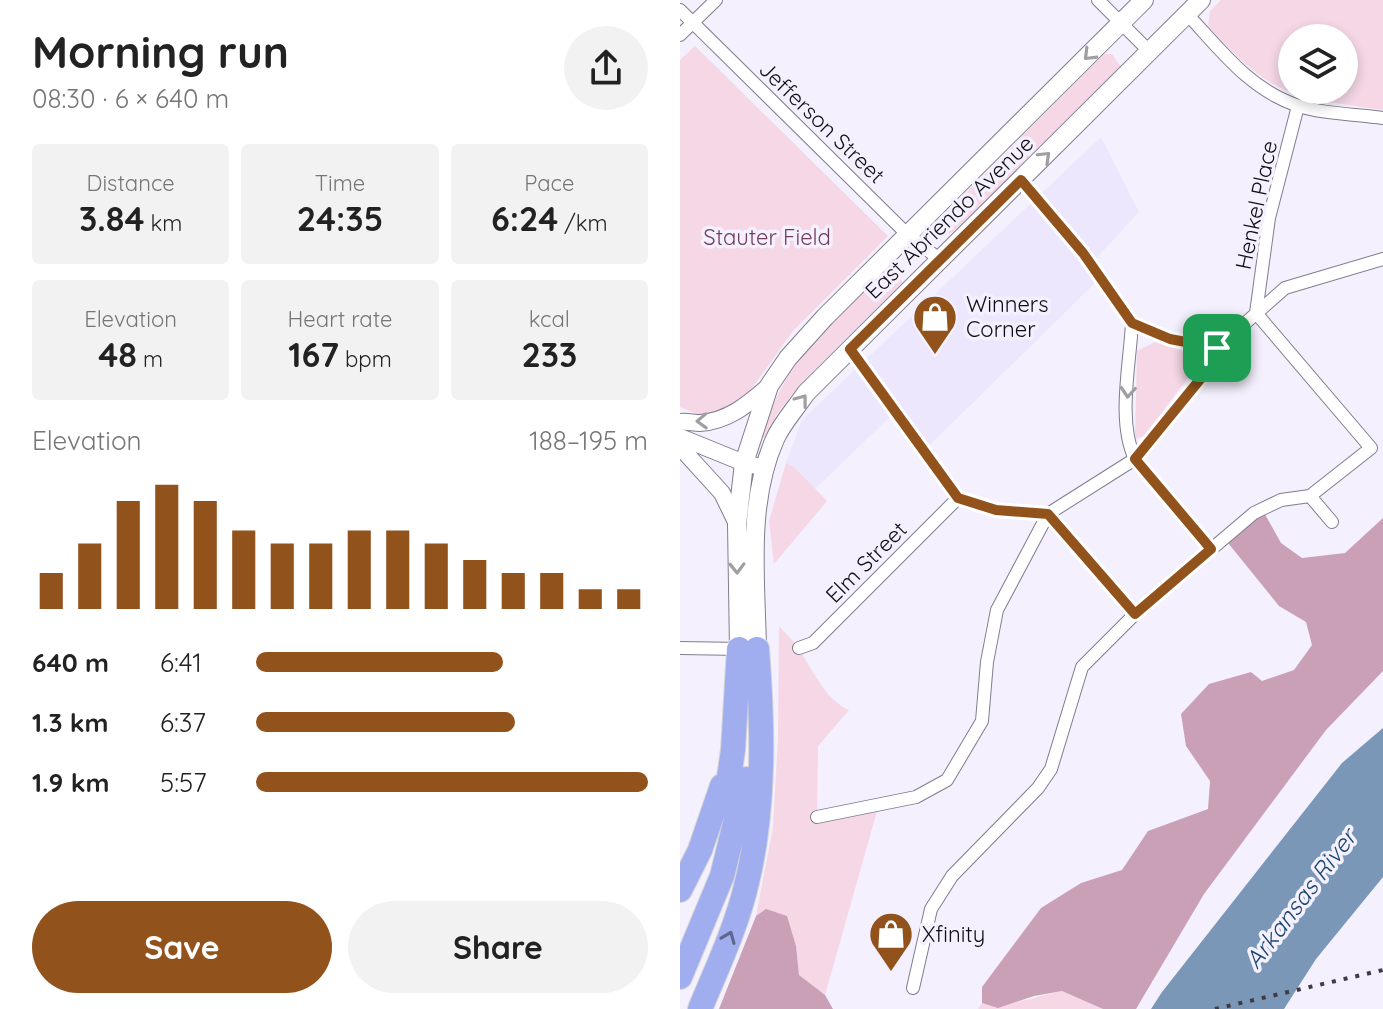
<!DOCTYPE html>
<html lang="en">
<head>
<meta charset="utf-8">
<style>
  body { margin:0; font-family:Quicksand,sans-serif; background:#f2f2f2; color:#222; height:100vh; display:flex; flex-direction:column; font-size:30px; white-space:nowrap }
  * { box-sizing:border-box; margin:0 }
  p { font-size:26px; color:#767676 }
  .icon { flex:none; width:44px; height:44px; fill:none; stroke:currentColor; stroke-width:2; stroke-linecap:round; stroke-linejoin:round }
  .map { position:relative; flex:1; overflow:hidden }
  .side { display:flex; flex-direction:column; background:#fff; width:680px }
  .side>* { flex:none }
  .controls { position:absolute; left:598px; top:24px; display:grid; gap:16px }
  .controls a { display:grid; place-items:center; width:80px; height:80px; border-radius:50%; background:#fff; box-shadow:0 4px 12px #0003; font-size:40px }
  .pin { position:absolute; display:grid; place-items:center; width:68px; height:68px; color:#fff; margin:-34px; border-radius:16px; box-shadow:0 4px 12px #0006 }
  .round { display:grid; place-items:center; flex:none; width:84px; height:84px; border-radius:42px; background:#f2f2f2 }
  .head { display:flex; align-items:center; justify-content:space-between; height:136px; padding:0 32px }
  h1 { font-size:44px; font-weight:700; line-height:60px }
  .metrics { display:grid; grid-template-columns:repeat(3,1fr); gap:12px; height:136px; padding:8px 32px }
  .metrics div { display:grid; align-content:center; border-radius:8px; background:#f2f2f2; text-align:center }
  .metrics b { font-size:34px; font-weight:700 }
  .metrics small { font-size:22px; font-weight:400 }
  .metrics p { font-size:22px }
  .chart { height:224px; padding:16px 32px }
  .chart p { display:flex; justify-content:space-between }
  .chart svg { width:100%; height:144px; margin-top:8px; stroke:#92521c; stroke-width:6 }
  .button { display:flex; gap:16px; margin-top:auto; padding:16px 32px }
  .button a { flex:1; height:92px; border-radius:48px; background:#92521c; color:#fff; font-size:32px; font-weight:700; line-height:92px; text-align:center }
  .button a+a { background:#f2f2f2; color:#222 }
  ul { padding:0 32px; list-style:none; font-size:26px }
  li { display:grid; grid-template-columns:128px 96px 1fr; align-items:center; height:60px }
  li i { height:20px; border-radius:10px; background:#92521c }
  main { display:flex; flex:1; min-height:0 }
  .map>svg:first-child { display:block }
  .built { fill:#ede7fe }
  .green { fill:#f5d7e6; fill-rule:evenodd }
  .forest { fill:#caa0b6 }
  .water { fill:#7a97b7 }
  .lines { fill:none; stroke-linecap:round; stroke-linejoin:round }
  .minor-casing { stroke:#817c8f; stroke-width:14 }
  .tertiary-casing { stroke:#817c8f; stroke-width:18 }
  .secondary-casing { stroke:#817c8f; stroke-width:20 }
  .motorway-casing { stroke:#d4d4d5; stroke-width:26 }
  .minor { stroke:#fff; stroke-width:12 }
  .tertiary { stroke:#fff; stroke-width:16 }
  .secondary { stroke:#fff; stroke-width:18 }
  .motorway { stroke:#a0aef0; stroke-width:24 }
  .rail { stroke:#3e3b43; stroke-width:4; stroke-dasharray:4 8; stroke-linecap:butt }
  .oneway { stroke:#9f9fa1 }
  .oneway2 { stroke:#5f668d }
  .route-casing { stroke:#fff; stroke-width:16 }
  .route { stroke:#92521c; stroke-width:10 }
  .labels { text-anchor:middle; stroke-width:7; stroke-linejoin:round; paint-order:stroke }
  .street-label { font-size:22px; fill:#100e14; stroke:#f4f0fd }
  .park-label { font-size:22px; fill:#723c5b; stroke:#f4f0fd }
  .poi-label { font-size:22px; fill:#100e14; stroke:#f4f0fd; text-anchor:start }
  .water-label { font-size:24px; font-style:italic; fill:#19456f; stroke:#f4f0fd }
</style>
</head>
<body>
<main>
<section class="side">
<div class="head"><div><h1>Morning run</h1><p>08:30 · 6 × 640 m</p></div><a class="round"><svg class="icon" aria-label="share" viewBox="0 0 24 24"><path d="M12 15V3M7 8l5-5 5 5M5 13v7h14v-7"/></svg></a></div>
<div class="metrics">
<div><p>Distance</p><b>3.84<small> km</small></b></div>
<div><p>Time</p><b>24:35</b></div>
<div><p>Pace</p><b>6:24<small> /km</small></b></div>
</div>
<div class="metrics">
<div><p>Elevation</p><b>48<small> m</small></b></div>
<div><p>Heart rate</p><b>167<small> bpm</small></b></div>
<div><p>kcal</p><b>233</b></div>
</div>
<div class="chart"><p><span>Elevation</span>188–195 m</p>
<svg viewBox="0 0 160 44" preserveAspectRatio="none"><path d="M5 44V33M15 44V24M25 44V11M35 44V6M45 44V11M55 44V20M65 44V24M75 44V24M85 44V20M95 44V20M105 44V24M115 44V29M125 44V33M135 44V33M145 44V38M155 44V38"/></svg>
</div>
<ul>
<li><b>640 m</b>6:41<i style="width:63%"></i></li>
<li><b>1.3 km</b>6:37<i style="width:66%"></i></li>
<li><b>1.9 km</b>5:57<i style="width:100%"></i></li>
</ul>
<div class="button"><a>Save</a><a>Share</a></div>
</section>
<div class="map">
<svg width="703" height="1009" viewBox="0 0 703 1009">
  <rect width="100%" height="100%" fill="#f4f0fd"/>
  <!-- built -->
  <path class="built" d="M421,137L459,212L411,264L421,277L244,451L215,412L135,489L114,467L106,463L122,420Z"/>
  <!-- green -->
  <path class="green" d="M541,0H703V110C667,104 626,102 593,84C568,70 548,47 528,27L530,11ZM612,38H664V90H612Z
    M15,46L208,236L113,331L62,402L45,411L21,416L0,407V60Z
    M424,54H432L441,67L353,156L338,140Z
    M336,143L350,157L273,232L269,234L259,229L258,221Z
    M208,268C215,268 222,276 222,283L123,381L97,414L85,438L82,437C99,368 156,312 208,268Z
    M475,342L512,354L517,366L464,436L455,439L457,351Z
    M106,463L114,467L147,501L94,564L89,521Z
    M99,626C106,634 115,642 120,651C133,671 146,700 169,710L138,746L137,816L199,804L145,995L119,975L116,946L76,916L93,827L98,738Z
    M382,991L423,1009H298L302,1003C327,1009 356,996 382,991Z"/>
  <!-- forest -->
  <path class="forest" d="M582,509L601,543L622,558L665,553L703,518V671L646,730L524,894L456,1009H423L382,991L354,996L318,1008L302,1003V987L361,908L401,883L442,870L468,831L528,809L530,781L506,746L501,714L529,684L571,672L582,681L614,670L632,645L626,622L599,606L544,538Z
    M86,909L107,916L116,946L119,975L145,995L153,1009H39L76,916Z"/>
  <!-- water -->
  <path class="water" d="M703,728V877L636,959L604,1009H471L482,992L662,763Z"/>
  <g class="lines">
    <!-- minor casing -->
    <g class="minor-casing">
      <path id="minor" d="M418,0L471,53
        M0,10L227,234L259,259
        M507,14C540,49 569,89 616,105C642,114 676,114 703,118
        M0,35L36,0
        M341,180L403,253L452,323L490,339L537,348
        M452,323C450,364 437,422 455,459L531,549
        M170,349L278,498L316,510L368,514L455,459L522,377L537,348L605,288L703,259
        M630,496L652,522
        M0,648L62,649
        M119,648L133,643L278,498
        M137,817L236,797L267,780L302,721L307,662L317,610L368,514L455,614
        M233,988L251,909L272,876L358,788L371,769L402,667L455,614L574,513L601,500L630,496L691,448L576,313L589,218L618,106"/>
    </g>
    <!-- tertiary casing -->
    <g class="tertiary-casing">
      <path id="tertiary" d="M0,422C7,421 13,423 20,423C49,421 68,404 89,386
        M0,437L64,463L85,468
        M0,447L42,493L57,524"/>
    </g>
    <!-- secondary casing -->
    <g class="secondary-casing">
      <path id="secondary" d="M59,649L57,524L64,463L89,386L108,358L145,317L464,0
        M77,649C76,581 66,504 95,439C102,423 116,408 126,393L521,0"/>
    </g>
    <!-- motorway casing -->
    <g class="motorway-casing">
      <path id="motorway" d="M45,805L53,750L59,649
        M0,890L20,850L42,786
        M0,977L42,876L66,779
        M20,1009C37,968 57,926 67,882C85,808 83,725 77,649"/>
    </g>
    <!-- minor -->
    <use href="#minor" class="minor"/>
    <!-- tertiary -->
    <use href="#tertiary" class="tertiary"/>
    <!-- secondary -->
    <use href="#secondary" class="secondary"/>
    <!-- motorway -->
    <use href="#motorway" class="motorway"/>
    <!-- rail -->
    <path class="rail" d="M535,1009L703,970"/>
  </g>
  <!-- one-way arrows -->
  <defs><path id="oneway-chevron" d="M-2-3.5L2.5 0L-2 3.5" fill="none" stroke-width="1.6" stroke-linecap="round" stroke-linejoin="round" transform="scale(2)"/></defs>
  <g class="oneway">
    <use href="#oneway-chevron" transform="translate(409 55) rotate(135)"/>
    <use href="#oneway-chevron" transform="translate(365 157) rotate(-44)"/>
    <use href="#oneway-chevron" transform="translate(448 392) rotate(94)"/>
    <use href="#oneway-chevron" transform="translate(122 400) rotate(-53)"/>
    <use href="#oneway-chevron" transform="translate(22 421) rotate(178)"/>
    <use href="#oneway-chevron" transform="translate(57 568) rotate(89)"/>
  </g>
  <use class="oneway2" href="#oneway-chevron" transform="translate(49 937) rotate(-68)"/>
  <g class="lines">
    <!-- route casing -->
    <g class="route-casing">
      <path id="route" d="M341,180L403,253L452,323L490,339L537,348L522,377L455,459L531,549L455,614L368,514L316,510L278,498L170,349Z"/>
    </g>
    <!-- route -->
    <use href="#route" class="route"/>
  </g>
  <!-- icons -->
  <defs>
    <g id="shop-pin" transform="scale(2.3)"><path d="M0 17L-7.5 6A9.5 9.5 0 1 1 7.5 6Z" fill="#92521c" stroke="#f4f0fd"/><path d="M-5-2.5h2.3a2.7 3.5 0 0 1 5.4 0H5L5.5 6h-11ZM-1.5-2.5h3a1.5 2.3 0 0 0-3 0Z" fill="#fff"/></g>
  </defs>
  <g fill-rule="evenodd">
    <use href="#shop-pin" x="255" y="317"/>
    <use href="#shop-pin" x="211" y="934"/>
  </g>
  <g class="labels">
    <!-- street labels -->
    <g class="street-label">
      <text transform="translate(142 122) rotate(44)" y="8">Jefferson Street</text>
      <text transform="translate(576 205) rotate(-78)" y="8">Henkel Place</text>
      <text transform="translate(269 217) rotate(-44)" y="8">East Abriendo Avenue</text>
      <text transform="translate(186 562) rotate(-45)" y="8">Elm Street</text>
    </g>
    <!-- park labels -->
    <g class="park-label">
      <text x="87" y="245">Stauter Field</text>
    </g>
    <!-- poi labels -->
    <g class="poi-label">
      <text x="286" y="312">Winners<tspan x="286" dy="25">Corner</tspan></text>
      <text x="242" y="942">Xfinity</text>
    </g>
    <!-- water labels -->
    <g class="water-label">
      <text transform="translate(621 899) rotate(-53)" y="8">Arkansas River</text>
    </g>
  </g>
</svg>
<div class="controls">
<a><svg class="icon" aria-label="layers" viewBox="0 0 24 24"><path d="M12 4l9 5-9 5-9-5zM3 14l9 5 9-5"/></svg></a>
</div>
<div class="pin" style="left:537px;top:348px;background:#1e9e55"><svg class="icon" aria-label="arrive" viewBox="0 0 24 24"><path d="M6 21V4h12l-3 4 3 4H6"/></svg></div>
</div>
</main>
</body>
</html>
